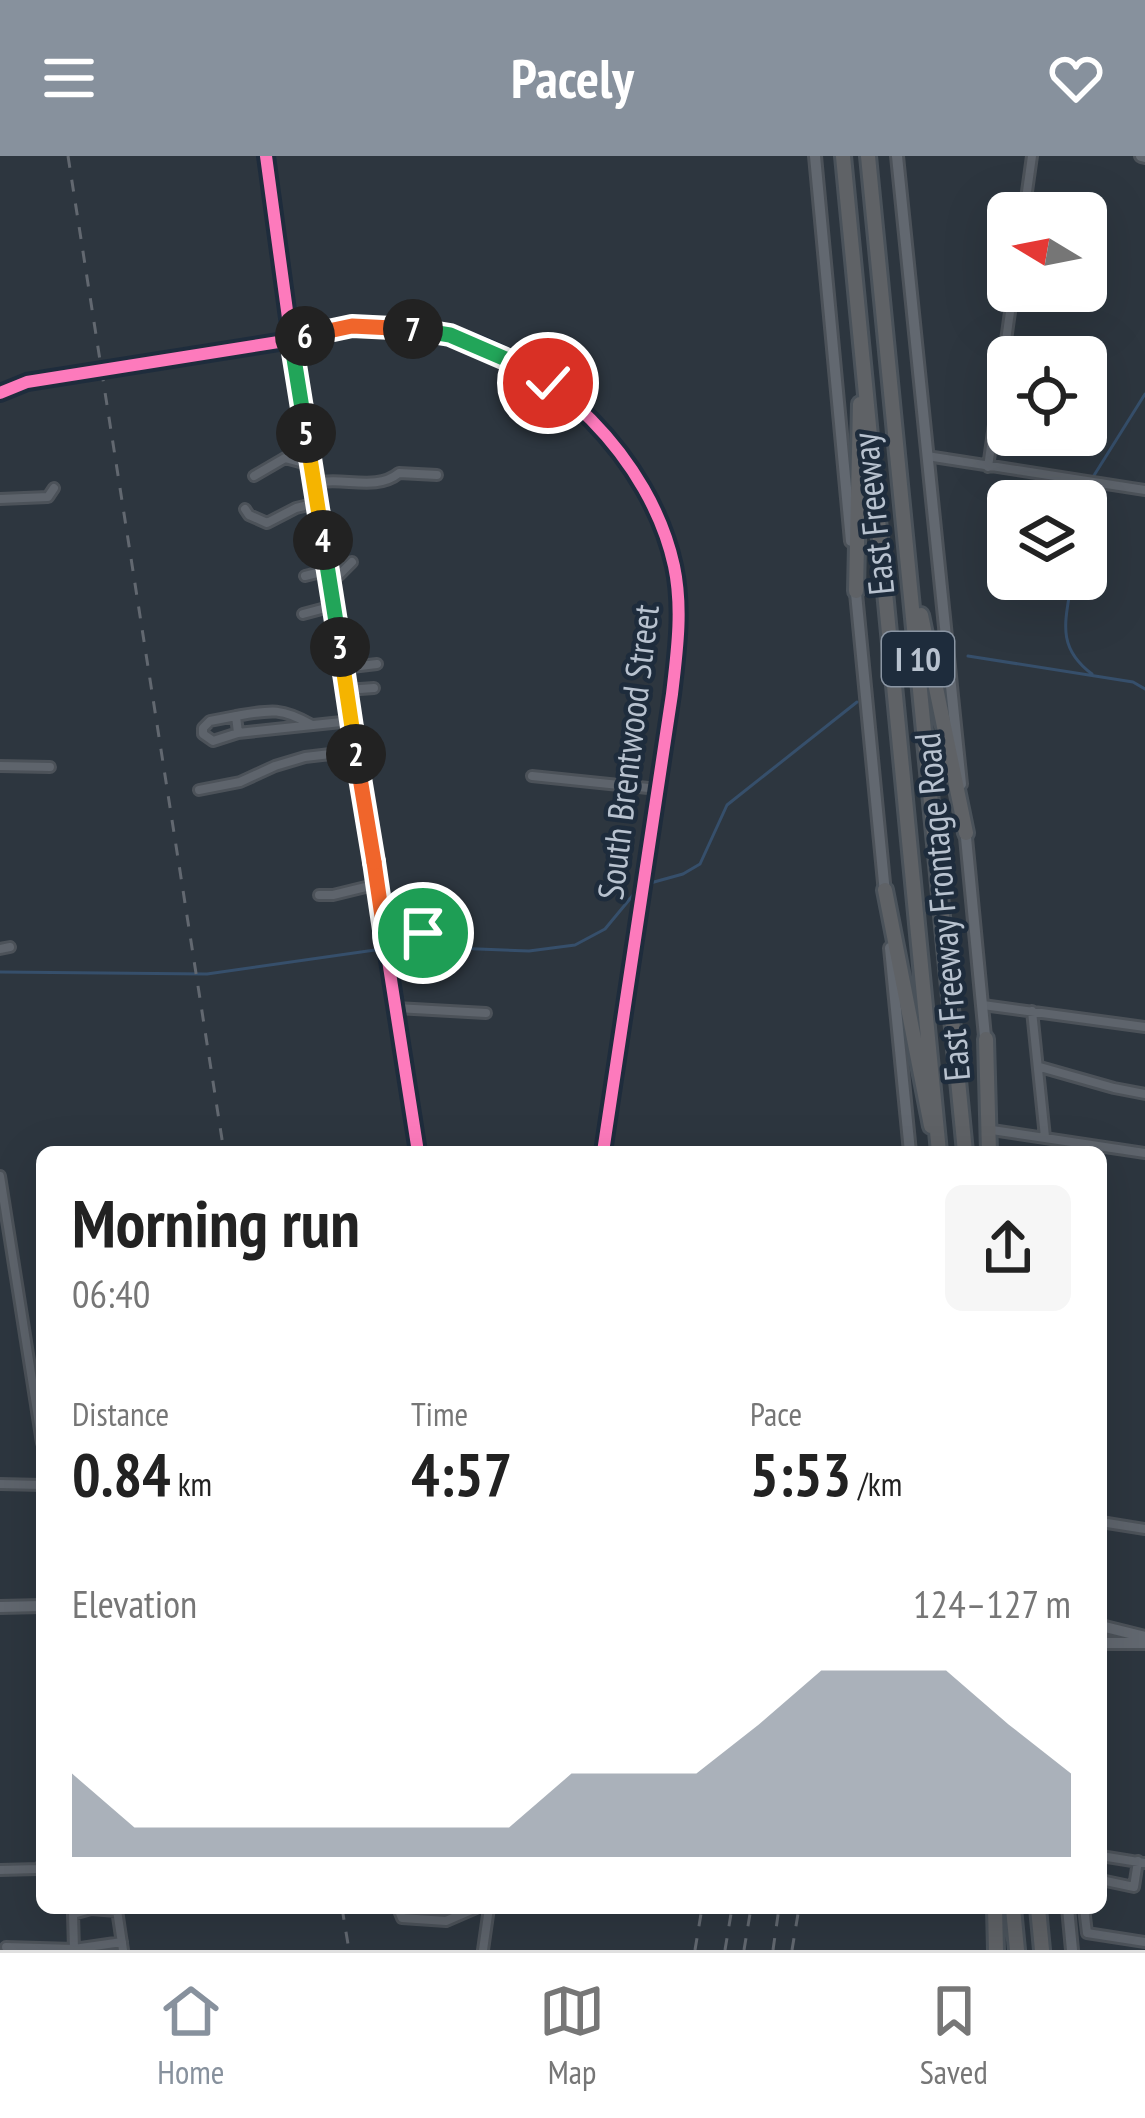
<!DOCTYPE html>
<html lang="en">
<head>
<meta charset="utf-8">
<style>
  body { margin:0; font-family:"PT Sans Narrow",sans-serif; background:#f6f6f6; color:#222; height:100vh; display:flex; flex-direction:column; font-size:45px; white-space:nowrap }
  * { box-sizing:border-box; margin:0 }
  p { font-size:39px; color:#767676 }
  .icon { flex:none; width:66px; height:66px; fill:none; stroke:currentColor; stroke-width:2; stroke-linecap:round; stroke-linejoin:round }
  .map { position:relative; flex:1; overflow:hidden }
  .side { position:absolute; left:36px; top:990px; width:1071px; height:768px; display:flex; flex-direction:column; background:#fff; border-radius:18px; box-shadow:0 12px 48px #0002 }
  .side>* { flex:none }
  .needle { width:78px; rotate:280deg }
  .fabs { position:absolute; left:987px; top:36px; display:grid; gap:24px }
  .fabs a { display:grid; place-items:center; width:120px; height:120px; border-radius:18px; background:#fff; box-shadow:0 12px 48px #0002; font-size:60px }
  .pin { position:absolute; display:grid; place-items:center; width:102px; height:102px; color:#fff; margin:-51px; border:6px solid #fff; border-radius:50%; box-shadow:0 3px 12px #0007 }
  .km { position:absolute; width:60px; height:60px; margin:-30px; border-radius:50%; background:#222; color:#fff; font-size:33px; line-height:60px; text-align:center }
  .round { display:grid; place-items:center; flex:none; width:126px; height:126px; border-radius:18px; background:#f6f6f6 }
  .headline { display:flex; align-items:center; justify-content:space-between; height:204px; padding:0 36px }
  h1 { font-size:66px; font-weight:700; line-height:90px }
  .metrics { display:grid; grid-template-columns:repeat(3,1fr); gap:18px; height:204px; padding:12px 36px }
  .metrics div { display:grid; align-content:center }
  .metrics b { font-size:60px; font-weight:700 }
  .metrics small { font-size:33px; font-weight:400 }
  .metrics p { font-size:33px }
  .chart { height:336px; padding:24px 36px }
  .chart p { display:flex; justify-content:space-between }
  .chart svg { width:100%; height:216px; margin-top:12px; fill:#87919d; opacity:.7 }
  header { display:flex; justify-content:space-between; align-items:center; height:156px; padding:0 36px; background:#87919d; color:#fff; font-size:54px; font-weight:700 }
  .dock { display:flex; justify-content:space-around; align-items:center; height:168px; border-top:3px solid #e0e0e0; background:#fff; font-size:33px; color:#767676 }
  .dock a { display:grid; justify-items:center; gap:6px }
  .dock .active { color:#87919d }
  .map>svg:first-child { display:block }
  .lines { fill:none; stroke-linecap:round; stroke-linejoin:round }
  .stream { stroke:#364f6b; stroke-width:3 }
  .minor-casing { stroke:#4c5259; stroke-width:14 }
  .secondary-casing { stroke:#4c5259; stroke-width:16 }
  .motorway-casing { stroke:#4a525a; stroke-width:20 }
  .minor { stroke:#5e646c; stroke-width:8 }
  .secondary { stroke:#626870; stroke-width:10 }
  .motorway { stroke:#5f6266; stroke-width:14 }
  .rail { stroke:#626870; stroke-width:3; stroke-dasharray:12 12; stroke-linecap:butt }
  .cycleway-casing { stroke:#1e2c3c; stroke-width:20 }
  .cycleway { stroke:#fd7abc; stroke-width:12 }
  .split-1-casing { stroke:#fff; stroke-width:24 }
  .split-2-casing { stroke:#fff; stroke-width:24 }
  .split-3-casing { stroke:#fff; stroke-width:24 }
  .split-4-casing { stroke:#fff; stroke-width:24 }
  .split-5-casing { stroke:#fff; stroke-width:24 }
  .split-6-casing { stroke:#fff; stroke-width:24 }
  .split-7-casing { stroke:#fff; stroke-width:24 }
  .split-8-casing { stroke:#fff; stroke-width:24 }
  .split-9-casing { stroke:#fff; stroke-width:24 }
  .split-1 { stroke:#f0652b; stroke-width:15 }
  .split-2 { stroke:#f0652b; stroke-width:15 }
  .split-3 { stroke:#f5b400; stroke-width:15 }
  .split-4 { stroke:#22a559; stroke-width:15 }
  .split-5 { stroke:#f5b400; stroke-width:15 }
  .split-6 { stroke:#22a559; stroke-width:15 }
  .split-7 { stroke:#f0652b; stroke-width:15 }
  .split-8 { stroke:#22a559; stroke-width:15 }
  .split-9 { stroke:#f5b400; stroke-width:15 }
  .labels { text-anchor:middle; stroke-width:9; stroke-linejoin:round; paint-order:stroke }
  .shield { fill:#1e2c3c; stroke:#8a95a3; stroke-width:3 }
  .shield-label { font-size:33px; font-weight:bold; fill:#b8c2cf }
  .street-label { font-size:36px; fill:#b8c2cf; stroke:#1e2c3c }
</style>
</head>
<body>
<header><svg class="icon" aria-label="menu" viewBox="0 0 24 24"><path d="M4 6h16M4 12h16M4 18h16"/></svg>Pacely<svg class="icon" aria-label="heart" viewBox="0 0 24 24"><path d="M12 20l-8-8c-3-5 5-10 8-4 3-6 11-1 8 4z"/></svg></header>
<div class="map">
<svg width="1145" height="1794" viewBox="0 0 1145 1794">
  <rect width="100%" height="100%" fill="#2d363f"/>
  <g class="lines">
    <!-- stream -->
    <path class="stream" d="M1093,321L1145,238
      M1083,345L1089,330
      M1072,423C1066,464 1055,490 1092,518
      M968,500L1133,526L1145,533
      M0,816L207,818L403,790L529,795L575,789L605,773L634,738L654,726L683,718L700,708L727,649L857,546"/>
    <!-- minor casing -->
    <g class="minor-casing">
      <path id="minor" d="M266,0L291,184L418,996
        M1024,57L1032,0
        M0,237L27,226L291,184C343,170 392,166 445,178C552,203 651,304 674,410C683,452 677,496 672,538L603,996
        M927,300L1145,334
        M988,311L1013,135
        M254,320L285,302L311,309
        M314,327C342,320 376,336 399,317L437,319
        M0,343L48,341L54,332
        M245,353L249,359L267,367L296,352L317,347
        M305,420L329,414L339,419L352,406
        M303,458L333,450
        M343,512L377,508
        M346,534L374,532
        M236,560L210,565L203,572V578L213,585L238,577
        M312,569C281,551 270,554 236,560L238,577L351,565
        M0,610L50,611
        M532,620L658,633
        M199,634L240,626L275,610L305,601L356,595
        M319,739H333L378,728
        M384,774L437,777
        M423,777L426,761
        M0,793L10,791
        M983,849L1145,871
        M396,852L486,857
        M1032,855L1045,981
        M1040,911L1114,932L1145,938
        M992,974L1145,997
        M0,1020L42,1287
        M0,1328L42,1329
        M1101,1366L1145,1373
        M1101,1700L1145,1707
        M0,1714L38,1713L42,1709
        M1101,1724L1134,1731L1138,1705
        M398,1752L402,1762L446,1765L476,1752
        M1084,1752L1087,1777L1145,1786
        M117,1754L123,1794
        M6,1791L74,1793L122,1786
        M74,1793L73,1758L91,1753L117,1755
        M483,1794L489,1752"/>
    </g>
    <!-- secondary casing -->
    <g class="secondary-casing">
      <path id="secondary" d="M815,0L851,385
        M897,0L961,628
        M1141,0L1145,1
        M855,427L885,737
        M965,671L986,891
        M890,792L910,996
        M0,1451L42,1450
        M1101,1470L1145,1481
        M1101,1487H1145
        M1068,1752L1072,1794"/>
    </g>
    <!-- motorway casing -->
    <g class="motorway-casing">
      <path id="motorway" d="M843,0L939,996
        M868,0L965,996
        M856,435L860,248
        M921,459L966,677
        M885,734L931,970
        M986,883L989,996
        M995,1752L996,1794
        M1013,1752L1017,1794
        M1038,1752L1042,1794"/>
    </g>
    <!-- minor -->
    <use href="#minor" class="minor"/>
    <!-- secondary -->
    <use href="#secondary" class="secondary"/>
    <!-- motorway -->
    <use href="#motorway" class="motorway"/>
    <!-- rail -->
    <path class="rail" d="M68,0L224,996
      M342,1752L349,1794
      M695,1794L702,1752
      M725,1794L732,1752
      M744,1794L751,1752
      M773,1794L779,1752
      M792,1794L799,1752"/>
    <!-- cycleway casing -->
    <g class="cycleway-casing">
      <path id="cycleway" d="M266,0L291,184L418,996
        M0,237L27,226L291,184C343,170 392,166 445,178C552,203 651,304 674,410C683,452 677,496 672,538L603,996"/>
    </g>
    <!-- cycleway -->
    <use href="#cycleway" class="cycleway"/>
  </g>
  <g class="lines">
    <!-- split-1 casing -->
    <g class="split-1-casing">
      <path id="split-1" d="M374,706L384,774L423,777"/>
    </g>
    <!-- split-2 casing -->
    <g class="split-2-casing">
      <path id="split-2" d="M356,598L374,706"/>
    </g>
    <!-- split-3 casing -->
    <g class="split-3-casing">
      <path id="split-3" d="M340,491L356,598"/>
    </g>
    <!-- split-4 casing -->
    <g class="split-4-casing">
      <path id="split-4" d="M323,384L340,491"/>
    </g>
    <!-- split-5 casing -->
    <g class="split-5-casing">
      <path id="split-5" d="M306,277L323,384"/>
    </g>
    <!-- split-6 casing -->
    <g class="split-6-casing">
      <path id="split-6" d="M305,180L291,184L306,277"/>
    </g>
    <!-- split-7 casing -->
    <g class="split-7-casing">
      <path id="split-7" d="M305,180L352,170L413,173"/>
    </g>
    <!-- split-8 casing -->
    <g class="split-8-casing">
      <path id="split-8" d="M413,173L450,179L515,207"/>
    </g>
    <!-- split-9 casing -->
    <g class="split-9-casing">
      <path id="split-9" d="M515,207L548,227"/>
    </g>
    <!-- split-1 -->
    <use href="#split-1" class="split-1"/>
    <!-- split-2 -->
    <use href="#split-2" class="split-2"/>
    <!-- split-3 -->
    <use href="#split-3" class="split-3"/>
    <!-- split-4 -->
    <use href="#split-4" class="split-4"/>
    <!-- split-5 -->
    <use href="#split-5" class="split-5"/>
    <!-- split-6 -->
    <use href="#split-6" class="split-6"/>
    <!-- split-7 -->
    <use href="#split-7" class="split-7"/>
    <!-- split-8 -->
    <use href="#split-8" class="split-8"/>
    <!-- split-9 -->
    <use href="#split-9" class="split-9"/>
  </g>
  <g class="labels">
    <!-- shield labels -->
    <rect class="shield" x="882" y="476" width="72" height="54" rx="9"/>
    <g class="shield-label">
      <text x="918" y="515">I 10</text>
    </g>
    <!-- street labels -->
    <g class="street-label">
      <text transform="translate(873 358) rotate(-96)" y="13">East Freeway</text>
      <text transform="translate(628 596) rotate(-83)" y="13">South Brentwood Street</text>
      <text transform="translate(942 751) rotate(-95)" y="13">East Freeway Frontage Road</text>
    </g>
  </g>
</svg>
<div class="fabs">
<a><svg class="needle" viewBox="-14 -14 28 28"><path d="M0-13l5 13h-10z" fill="#e53935"/><path d="M0 13l5-13h-10z" fill="#767676"/></svg></a>
<a><svg class="icon" aria-label="locate" viewBox="0 0 24 24"><circle cx="12" cy="12" r="6"/><path d="M12 2v4M12 18v4M2 12h4M18 12h4"/></svg></a>
<a><svg class="icon" aria-label="layers" viewBox="0 0 24 24"><path d="M12 4l9 5-9 5-9-5zM3 14l9 5 9-5"/></svg></a>
</div>
<div class="pin" style="left:423px;top:777px;background:#1e9e55"><svg class="icon" aria-label="arrive" viewBox="0 0 24 24"><path d="M6 21V4h12l-3 4 3 4H6"/></svg></div>
<div class="pin" style="left:548px;top:227px;background:#d93025"><svg class="icon" aria-label="check" viewBox="0 0 24 24"><path d="M5 12l5 5 9-10"/></svg></div>
<b class="km" style="left:356px;top:598px">2</b>
<b class="km" style="left:340px;top:491px">3</b>
<b class="km" style="left:323px;top:384px">4</b>
<b class="km" style="left:306px;top:277px">5</b>
<b class="km" style="left:305px;top:180px">6</b>
<b class="km" style="left:413px;top:173px">7</b>
<section class="side">
<div class="headline"><div><h1>Morning run</h1><p>06:40</p></div><a class="round"><svg class="icon" aria-label="share" viewBox="0 0 24 24"><path d="M12 15V3M7 8l5-5 5 5M5 13v7h14v-7"/></svg></a></div>
<div class="metrics">
<div><p>Distance</p><b>0.84<small> km</small></b></div>
<div><p>Time</p><b>4:57</b></div>
<div><p>Pace</p><b>5:53<small> /km</small></b></div>
</div>
<div class="chart"><p><span>Elevation</span>124–127 m</p>
<svg viewBox="0 0 160 44" preserveAspectRatio="none"><path d="M0 44V27L10 38L20 38L30 38L40 38L50 38L60 38L70 38L80 27L90 27L100 27L110 17L120 6L130 6L140 6L150 17L160 27V44z"/></svg>
</div>
</section>
</div>
<nav class="dock">
<a class="active"><svg class="icon" aria-label="home" viewBox="0 0 24 24"><path d="M3 11l9-7 9 7M6 9v11h12V9"/></svg>Home</a>
<a><svg class="icon" aria-label="map" viewBox="0 0 24 24"><path d="M3 6l6-2 6 2 6-2v14l-6 2-6-2-6 2zM9 4v14M15 6v14"/></svg>Map</a>
<a><svg class="icon" aria-label="saved" viewBox="0 0 24 24"><path d="M7 4h10v16l-5-4-5 4z"/></svg>Saved</a>
</nav>
</body>
</html>
